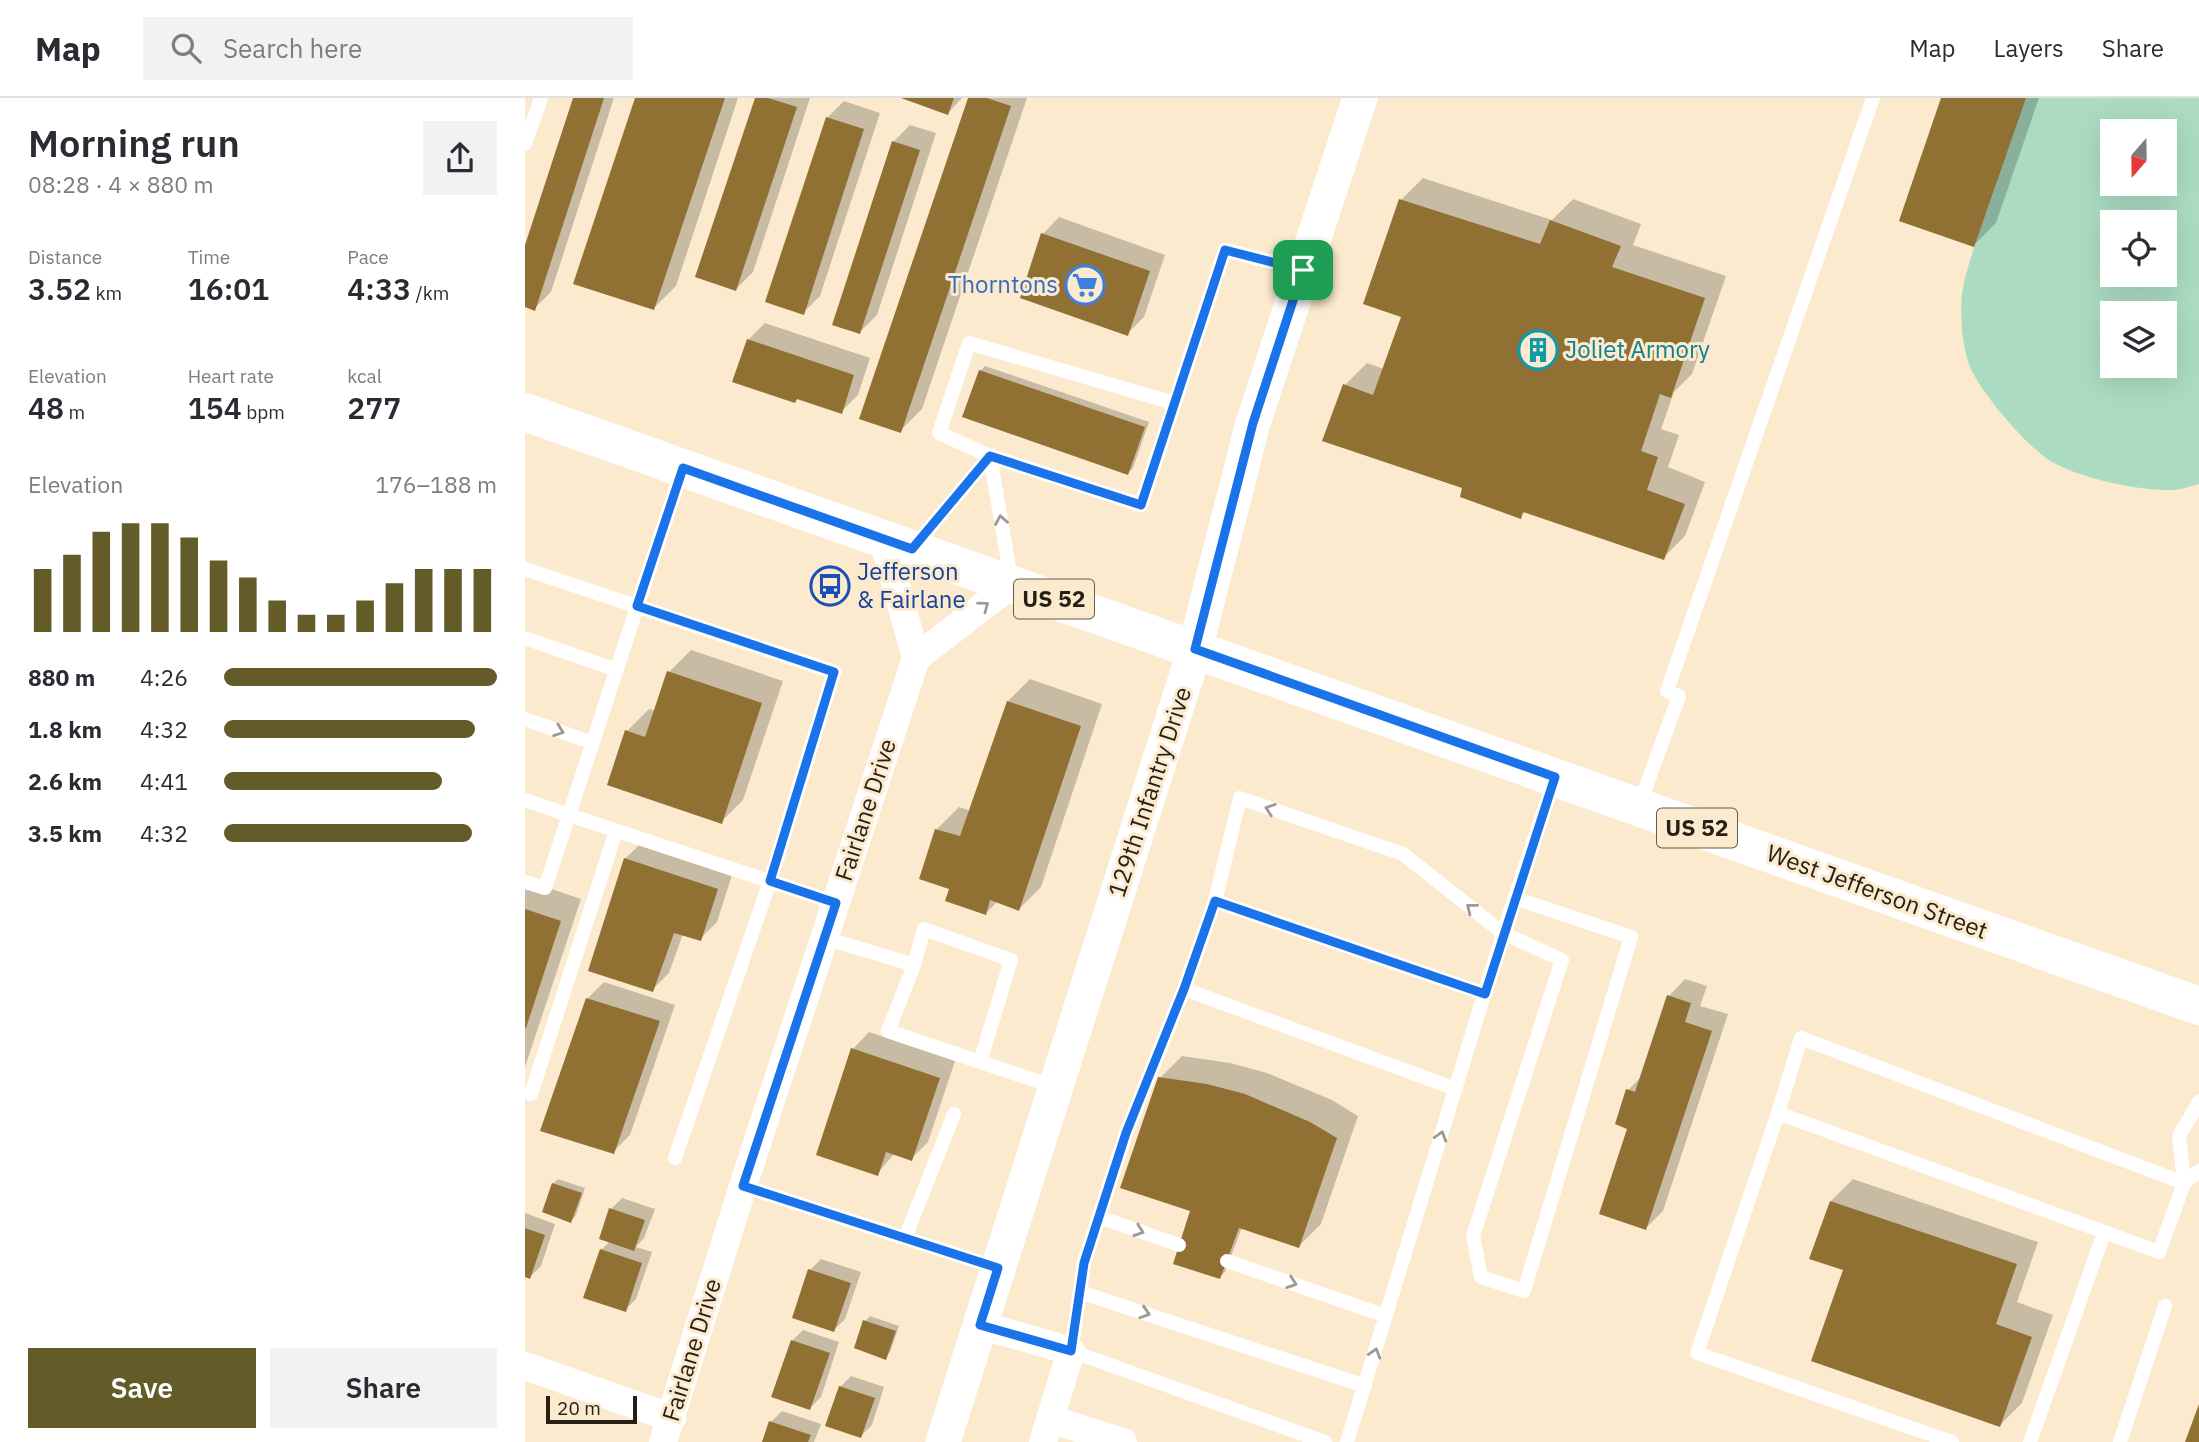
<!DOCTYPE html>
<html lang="en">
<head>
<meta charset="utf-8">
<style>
  body { margin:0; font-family:"IBM Plex Sans",sans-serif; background:#f2f2f3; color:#2b2b33; height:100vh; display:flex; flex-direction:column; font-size:26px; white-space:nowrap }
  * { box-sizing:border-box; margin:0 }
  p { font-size:23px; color:#7c7c81 }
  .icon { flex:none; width:38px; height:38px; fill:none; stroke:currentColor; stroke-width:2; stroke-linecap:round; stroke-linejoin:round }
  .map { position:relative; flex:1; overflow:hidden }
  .sheet { display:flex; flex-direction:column; background:#fff; width:525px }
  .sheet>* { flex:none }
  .needle { width:46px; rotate:200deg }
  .tools { position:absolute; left:1575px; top:21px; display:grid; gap:14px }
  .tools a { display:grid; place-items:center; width:77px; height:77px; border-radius:0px; background:#fff; box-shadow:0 7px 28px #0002; font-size:35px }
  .scale { position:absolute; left:21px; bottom:18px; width:91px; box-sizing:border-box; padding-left:7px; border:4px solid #251f15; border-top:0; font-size:19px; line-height:24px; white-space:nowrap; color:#251f15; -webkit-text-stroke:5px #fbeace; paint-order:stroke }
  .pin { position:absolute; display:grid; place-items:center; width:60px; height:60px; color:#fff; margin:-30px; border-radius:14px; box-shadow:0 4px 10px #0006 }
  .round { display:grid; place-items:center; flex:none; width:74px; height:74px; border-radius:0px; background:#f2f2f3 }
  .head { display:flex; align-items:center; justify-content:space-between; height:119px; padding:0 28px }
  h1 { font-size:38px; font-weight:600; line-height:52px }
  .metrics { display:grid; grid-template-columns:repeat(3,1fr); gap:10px; height:119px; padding:7px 28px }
  .metrics div { display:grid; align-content:center }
  .metrics b { font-size:30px; font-weight:600 }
  .metrics small { font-size:19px; font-weight:400 }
  .metrics p { font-size:19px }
  .chart { height:196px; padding:14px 28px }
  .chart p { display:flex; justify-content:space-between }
  .chart svg { width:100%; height:126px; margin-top:7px; stroke:#645c28; stroke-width:6 }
  .action { display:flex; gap:14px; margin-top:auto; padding:14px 28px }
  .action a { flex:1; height:80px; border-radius:0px; background:#645c28; color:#fff; font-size:28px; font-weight:600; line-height:80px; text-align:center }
  .action a+a { background:#f2f2f3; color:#2b2b33 }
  ul { padding:0 28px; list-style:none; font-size:23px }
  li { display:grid; grid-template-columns:112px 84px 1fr; align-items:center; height:52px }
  li i { height:18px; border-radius:9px; background:#645c28 }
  header { display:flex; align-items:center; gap:42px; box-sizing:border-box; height:98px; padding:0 35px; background:#fff; border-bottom:2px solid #e1e1e2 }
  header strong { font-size:33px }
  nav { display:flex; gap:38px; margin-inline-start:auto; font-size:24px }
  .search { width:490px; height:63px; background:#f2f2f3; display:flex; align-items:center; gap:18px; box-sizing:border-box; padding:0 24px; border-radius:0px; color:#7c7c81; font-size:26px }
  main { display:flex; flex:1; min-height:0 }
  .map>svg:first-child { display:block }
  .green { fill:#abdcc2; fill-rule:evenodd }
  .shadow { fill:#0003 }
  .building { fill:#917033 }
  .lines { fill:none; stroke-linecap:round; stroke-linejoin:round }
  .service { stroke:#fff; stroke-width:14 }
  .minor { stroke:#fff; stroke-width:28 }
  .tertiary { stroke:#fff; stroke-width:35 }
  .primary { stroke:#fff; stroke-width:38 }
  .oneway { stroke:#9d9a96 }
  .route-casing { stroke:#fff; stroke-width:14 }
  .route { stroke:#1a73e8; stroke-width:9 }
  .labels { text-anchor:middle; stroke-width:6; stroke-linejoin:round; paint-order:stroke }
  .shield { fill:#fbeace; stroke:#655c4c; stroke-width:2 }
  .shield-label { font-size:23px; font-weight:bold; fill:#251f15 }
  .shop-label { font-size:24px; fill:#366cbe; stroke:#fbeace; text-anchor:end }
  .culture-label { font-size:24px; fill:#0d838f; stroke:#fbeace; text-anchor:start }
  .transit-label { font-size:24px; fill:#164399; stroke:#fbeace; text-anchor:start }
  .street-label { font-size:24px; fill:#251f15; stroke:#fbeace }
</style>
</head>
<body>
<header>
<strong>Map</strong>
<div class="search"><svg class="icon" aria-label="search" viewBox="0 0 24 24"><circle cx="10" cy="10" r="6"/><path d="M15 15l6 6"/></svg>Search here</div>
<nav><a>Map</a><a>Layers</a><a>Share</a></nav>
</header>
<main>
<section class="sheet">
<div class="head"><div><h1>Morning run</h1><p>08:28 · 4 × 880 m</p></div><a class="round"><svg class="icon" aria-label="share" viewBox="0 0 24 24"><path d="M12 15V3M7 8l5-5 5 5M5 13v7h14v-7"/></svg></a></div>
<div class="metrics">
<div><p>Distance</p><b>3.52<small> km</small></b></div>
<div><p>Time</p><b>16:01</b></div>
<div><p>Pace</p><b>4:33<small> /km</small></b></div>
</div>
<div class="metrics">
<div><p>Elevation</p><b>48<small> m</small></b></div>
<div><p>Heart rate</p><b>154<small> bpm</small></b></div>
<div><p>kcal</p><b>277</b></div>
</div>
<div class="chart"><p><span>Elevation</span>176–188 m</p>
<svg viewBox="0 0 160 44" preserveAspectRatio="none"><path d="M5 44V22M15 44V17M25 44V9M35 44V6M45 44V6M55 44V11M65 44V19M75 44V25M85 44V33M95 44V38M105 44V38M115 44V33M125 44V27M135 44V22M145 44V22M155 44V22"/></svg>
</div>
<ul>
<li><b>880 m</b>4:26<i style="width:100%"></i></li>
<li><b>1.8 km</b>4:32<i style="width:92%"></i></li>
<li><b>2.6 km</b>4:41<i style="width:80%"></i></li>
<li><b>3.5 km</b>4:32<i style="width:91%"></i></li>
</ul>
<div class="action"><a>Save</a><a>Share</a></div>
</section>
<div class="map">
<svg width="1674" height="1344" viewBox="0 0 1674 1344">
  <rect width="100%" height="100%" fill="#fbeace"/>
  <!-- green -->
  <path class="green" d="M1416,0H1674V386C1666,388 1656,392 1648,392C1614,393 1559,381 1529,365C1504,352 1456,295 1445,269C1437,250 1434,211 1438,190C1440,176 1446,162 1449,149L1374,123ZM1587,33H1640V86H1587ZM1587,124H1640V177H1587ZM1587,215H1640V268H1587Z"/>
  <!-- shadow -->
  <path class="shadow" d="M50,0H89L26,194L9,211L0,207V153Z
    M112,0H213L151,188L129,210Z
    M232,0H285L228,174L211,191Z
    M380,0H437L423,15Z
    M445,0H502L397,311L375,333Z
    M1418,0H1514L1471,125L1449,147Z
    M319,3L355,15L295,198L278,215L302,20Z
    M385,27L411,35L352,217L335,234L368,44Z
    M898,80L1027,122L1048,101L1116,126L1108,147L1201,178L1167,276L1149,294L1136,331L1154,337L1143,369L1180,384L1160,438L1138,460L1001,413L995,419L939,389L820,287L842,265L859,271L878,218L876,102Z
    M534,119L640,157L619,219L602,236L518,136Z
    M240,225L345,260L333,297L316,314L223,242Z
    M460,268L624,324L608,370L603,375L455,273Z
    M166,552L258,583L218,702L196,724L102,633L124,611L131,613L144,574Z
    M505,581L577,606L516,789L494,811L473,803L461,815L426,790L396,780L412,731L434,709L446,713L483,603Z
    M117,744L208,774L192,824L175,841L158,836L144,875L127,892L100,761Z
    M0,782L56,801L0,969Z
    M1160,881L1182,888L1175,908L1203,916L1138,1113L1121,1130L1104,1030L1103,992L1117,978L1144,898Z
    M79,884L150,907L105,1037L88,1054L62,901Z
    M344,934L430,963L403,1044L386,1061L370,1055L352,1076L328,951Z
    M657,958L705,965L742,975L807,1002L833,1018L796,1126L774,1148L717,1129L700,1174L695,1179L667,1112L635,980Z
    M33,1081L60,1090L51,1117L46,1123L28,1086Z
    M1328,1081L1513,1144L1492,1204L1528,1217L1497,1305L1475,1327L1320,1171L1306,1103Z
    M97,1100L130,1111L119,1140L111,1149L127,1154L111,1201L100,1212L76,1152L85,1143L86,1111Z
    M0,1115L30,1126L16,1168L5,1179L0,1178Z
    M296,1161L336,1174L320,1221L309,1232L285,1172Z
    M345,1218L374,1228L365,1254L360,1260L331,1249L340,1223Z
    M278,1232L314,1244L296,1299L285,1310L267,1243Z
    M326,1278L359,1289L347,1327L336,1338L315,1289Z
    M257,1313L296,1326L289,1344H239L246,1324Z"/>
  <!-- building -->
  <path class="building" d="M48,0H79L10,213L0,209V147Z
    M110,0H200L129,212L48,186Z
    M230,0H243L272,9L211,193L170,179Z
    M376,0H429L423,17Z
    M443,0H462L486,8L376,335L334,321Z
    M1416,0H1501L1449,149L1374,123Z
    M301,19L339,31L279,217L240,204Z
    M367,43L395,52L335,236L307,227Z
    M874,101L1015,146L1025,122L1096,148L1087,169L1180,200L1146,300L1135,296L1116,353L1133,359L1122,392L1160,406L1139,462L998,414L996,421L935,399L937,390L797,343L818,286L848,297L876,219L838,206Z
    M516,135L625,173L603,238L495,200Z
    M222,241L329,277L317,316L272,301L270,305L207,284Z
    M454,272L620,329L603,377L437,319Z
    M142,573L237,605L197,726L82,687L100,632L120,639Z
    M482,603L556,628L494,813L465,802L461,817L420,803L424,791L394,781L410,731L435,738Z
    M99,760L193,791L176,843L149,835L128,894L63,873Z
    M0,811L36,823L1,930H0Z
    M1142,897L1166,905L1160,924L1187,933L1121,1132L1074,1116L1102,1031L1090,1026L1101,991L1110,994Z
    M61,900L135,923L89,1056L15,1033Z
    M326,950L415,980L387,1063L361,1054L353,1078L291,1057Z
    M633,979L682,986L720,996L785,1024L812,1040L774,1150L714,1130L695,1181L648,1166L665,1113L595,1090Z
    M27,1085L57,1095L46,1125L17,1114Z
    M1305,1103L1492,1166L1471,1226L1507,1239L1475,1329L1286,1263L1318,1172L1284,1161Z
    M84,1110L120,1122L109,1153L74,1141Z
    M0,1130L20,1137L5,1181L0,1179Z
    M75,1151L117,1165L101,1214L58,1200Z
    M283,1171L326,1185L309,1234L267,1220Z
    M338,1222L371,1233L361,1262L329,1250Z
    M266,1242L305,1255L285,1312L246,1299Z
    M314,1288L350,1300L336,1340L300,1328Z
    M1674,1306V1344H1660Z
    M244,1323L286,1337L283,1344H237Z"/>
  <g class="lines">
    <!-- service -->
    <path class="service" d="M0,46L16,0
      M649,305L444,245L414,335L465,358L616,407L700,152L778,172
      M465,358L486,481
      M157,372L44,717L311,805
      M390,448L465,358
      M0,471L309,574L245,783L150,1060
      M0,540L92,572
      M0,621L68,645
      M0,702L44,717L20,790L0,784
      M1114,708L1154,598L1142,593L1348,0
      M990,800L1106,839L999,1193L956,1179L948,1138L1037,862L978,835L1029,682
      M690,803L715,700L878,756L978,835L822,1344
      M300,840L389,867L363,933L530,989
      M389,867L399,831L486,862L455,964
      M659,891L931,991
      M6,996L91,733
      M1253,1015L1172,1255L1427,1344
      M1659,1085L1276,940L1253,1015L1634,1154L1659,1085L1654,1038L1674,1004
      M1659,1085L1674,1073
      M218,1088L473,1170
      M574,1119L654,1147
      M380,1140L429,1016
      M702,1163L861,1218
      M555,1194L840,1288
      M800,1344L546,1253L559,1165L601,1035L659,891L690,803L960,896
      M1505,1344L1579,1135
      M1595,1344L1640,1208"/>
    <!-- minor -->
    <path class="minor" d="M391,560L487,486
      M455,1227L546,1253L518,1344
      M0,1268L147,1320
      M525,1321L598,1344
      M138,1344L218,1088L391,560L358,441"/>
    <!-- tertiary -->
    <path class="tertiary" d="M418,1344L670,551L728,325L835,0"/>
    <!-- primary -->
    <path class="primary" d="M0,314L1674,908"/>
  </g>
  <!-- one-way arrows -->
  <defs><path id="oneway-chevron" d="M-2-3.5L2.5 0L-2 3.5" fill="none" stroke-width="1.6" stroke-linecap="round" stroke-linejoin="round" transform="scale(1.75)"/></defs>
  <g class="oneway">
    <use href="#oneway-chevron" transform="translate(476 422) rotate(-100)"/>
    <use href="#oneway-chevron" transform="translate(459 508) rotate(-37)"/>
    <use href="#oneway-chevron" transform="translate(34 633) rotate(20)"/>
    <use href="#oneway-chevron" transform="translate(745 711) rotate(-161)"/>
    <use href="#oneway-chevron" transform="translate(946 810) rotate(-142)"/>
    <use href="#oneway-chevron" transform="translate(916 1038) rotate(-73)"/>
    <use href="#oneway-chevron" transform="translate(614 1133) rotate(19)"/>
    <use href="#oneway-chevron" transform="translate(767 1185) rotate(19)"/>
    <use href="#oneway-chevron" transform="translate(620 1215) rotate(18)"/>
    <use href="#oneway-chevron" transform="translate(850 1255) rotate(-73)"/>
  </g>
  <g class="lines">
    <!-- route casing -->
    <g class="route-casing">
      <path id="route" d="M700,152L778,172L728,325L670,551L1030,679L960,896L690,803L659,891L601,1035L559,1165L546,1253L455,1227L473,1170L218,1088L311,805L245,783L309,574L112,508L158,370L387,451L465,358L616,407Z"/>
    </g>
    <!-- route -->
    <use href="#route" class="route"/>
  </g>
  <!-- icons -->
  <defs>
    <g id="supermarket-ring" transform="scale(2.0125)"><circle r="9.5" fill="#fbeace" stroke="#3f7fe0" stroke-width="1.5"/><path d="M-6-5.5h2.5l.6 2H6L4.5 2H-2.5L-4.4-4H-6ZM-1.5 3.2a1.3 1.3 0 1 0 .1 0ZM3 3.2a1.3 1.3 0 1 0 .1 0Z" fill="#3f7fe0"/></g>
    <g id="building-ring" transform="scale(2.0125)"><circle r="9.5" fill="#fbeace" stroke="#0f9aa8" stroke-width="1.5"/><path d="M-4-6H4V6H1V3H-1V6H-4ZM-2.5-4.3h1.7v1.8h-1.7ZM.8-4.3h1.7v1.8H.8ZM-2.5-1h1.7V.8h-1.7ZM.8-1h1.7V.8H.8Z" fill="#0f9aa8"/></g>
    <g id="bus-ring" transform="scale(2.0125)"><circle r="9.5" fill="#fbeace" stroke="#1a4fb4" stroke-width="1.5"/><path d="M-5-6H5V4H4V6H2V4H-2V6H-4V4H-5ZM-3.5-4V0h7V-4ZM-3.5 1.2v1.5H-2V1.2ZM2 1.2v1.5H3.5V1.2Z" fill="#1a4fb4"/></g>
  </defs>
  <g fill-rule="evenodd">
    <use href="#supermarket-ring" x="560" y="187"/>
    <use href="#building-ring" x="1013" y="252"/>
    <use href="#bus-ring" x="305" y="488"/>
  </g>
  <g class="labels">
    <!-- shield labels -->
    <g class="shield">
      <rect x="489" y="481.5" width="80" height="39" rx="5"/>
      <rect x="1132" y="710.5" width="80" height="39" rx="5"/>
    </g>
    <g class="shield-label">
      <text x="529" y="509">US 52</text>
      <text x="1172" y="738">US 52</text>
    </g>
    <!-- shop labels -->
    <g class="shop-label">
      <text x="533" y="195">Thorntons</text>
    </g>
    <!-- culture labels -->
    <g class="culture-label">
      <text x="1040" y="260">Joliet Armory</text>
    </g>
    <!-- transit labels -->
    <g class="transit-label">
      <text x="332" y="482">Jefferson<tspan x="332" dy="28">&amp; Fairlane</tspan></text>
    </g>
    <!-- street labels -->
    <g class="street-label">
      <text transform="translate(625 694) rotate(-72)" y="8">129th Infantry Drive</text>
      <text transform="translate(341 712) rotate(-72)" y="8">Fairlane Drive</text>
      <text transform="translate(1352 794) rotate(20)" y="8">West Jefferson Street</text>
      <text transform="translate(167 1252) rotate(-73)" y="8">Fairlane Drive</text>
    </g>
  </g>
</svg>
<div class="tools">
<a><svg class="needle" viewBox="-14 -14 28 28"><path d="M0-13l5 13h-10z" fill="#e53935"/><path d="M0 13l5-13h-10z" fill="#7c7c81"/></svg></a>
<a><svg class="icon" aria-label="locate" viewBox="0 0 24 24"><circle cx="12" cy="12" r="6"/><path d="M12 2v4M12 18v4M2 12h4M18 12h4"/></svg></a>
<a><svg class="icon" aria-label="layers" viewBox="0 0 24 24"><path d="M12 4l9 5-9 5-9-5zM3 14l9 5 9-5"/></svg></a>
</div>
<div class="scale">20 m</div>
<div class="pin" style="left:778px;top:172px;background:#1e9e55"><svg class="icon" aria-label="arrive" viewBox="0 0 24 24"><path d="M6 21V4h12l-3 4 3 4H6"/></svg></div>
</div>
</main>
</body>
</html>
